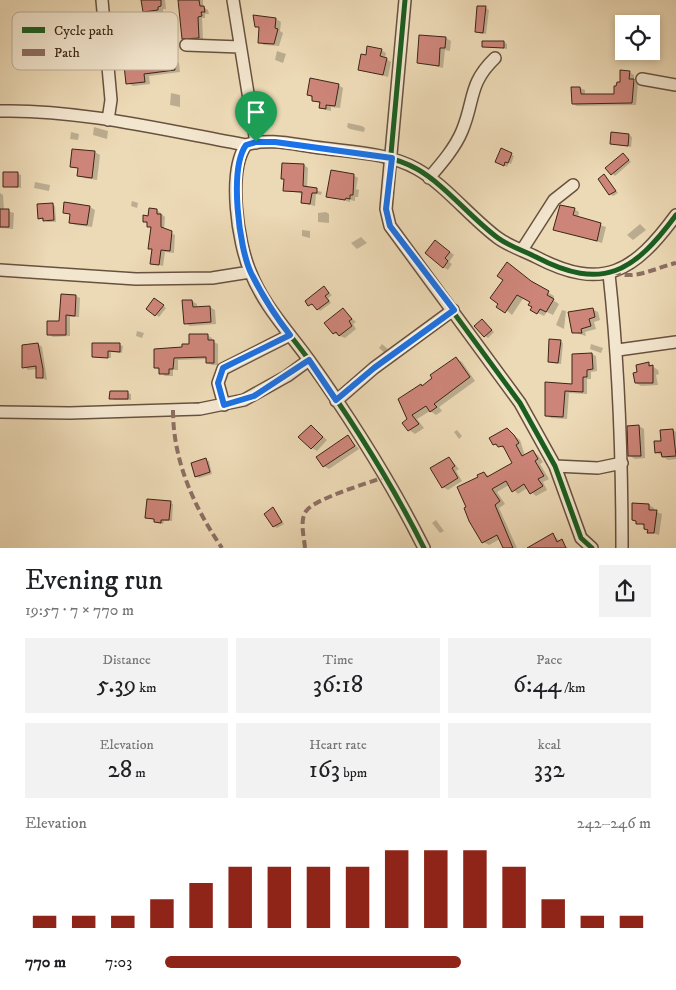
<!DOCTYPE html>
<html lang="en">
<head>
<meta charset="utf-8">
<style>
  body { margin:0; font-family:"IM FELL DW Pica",serif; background:#f2f2f2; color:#202124; height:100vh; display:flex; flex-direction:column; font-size:19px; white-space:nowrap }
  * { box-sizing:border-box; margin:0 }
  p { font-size:16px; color:#757577 }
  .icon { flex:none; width:28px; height:28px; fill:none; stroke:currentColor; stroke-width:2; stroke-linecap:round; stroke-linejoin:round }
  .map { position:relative; height:548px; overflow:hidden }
  .details { display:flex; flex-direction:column; background:#fff; flex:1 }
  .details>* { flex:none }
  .fabs { position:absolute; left:615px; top:15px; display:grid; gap:10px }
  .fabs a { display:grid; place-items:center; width:45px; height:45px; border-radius:0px; background:#fff; box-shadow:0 2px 8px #0003; font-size:25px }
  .pin { position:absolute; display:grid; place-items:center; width:42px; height:42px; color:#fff; margin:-51px -21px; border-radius:50% 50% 50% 0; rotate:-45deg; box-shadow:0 0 5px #0007 }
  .pin .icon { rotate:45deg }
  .round { display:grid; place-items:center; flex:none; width:52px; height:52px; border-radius:0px; background:#f2f2f2 }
  .summary { display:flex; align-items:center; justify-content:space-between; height:85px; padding:0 25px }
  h1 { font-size:28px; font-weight:600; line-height:38px }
  .stats { display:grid; grid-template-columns:repeat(3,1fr); gap:8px; height:85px; padding:5px 25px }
  .stats div { display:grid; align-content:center; border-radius:0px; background:#f2f2f2; text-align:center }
  .stats b { font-size:25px; font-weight:600 }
  .stats small { font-size:14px; font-weight:400 }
  .stats p { font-size:14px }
  .chart { height:140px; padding:10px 25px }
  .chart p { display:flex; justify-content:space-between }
  .chart svg { width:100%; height:90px; margin-top:5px; stroke:#8f2418; stroke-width:6 }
  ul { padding:0 25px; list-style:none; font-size:16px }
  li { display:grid; grid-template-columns:80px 60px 1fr; align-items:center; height:38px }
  li i { height:12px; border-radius:6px; background:#8f2418 }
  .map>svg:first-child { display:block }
  .shadow { fill:#0003 }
  .building { fill:#cd8579; stroke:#3c2516 }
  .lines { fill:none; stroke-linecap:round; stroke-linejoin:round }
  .minor-casing { stroke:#68523e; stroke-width:14 }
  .minor { stroke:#f3e6cf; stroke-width:11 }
  .quiet { stroke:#8d6e63; stroke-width:4; stroke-dasharray:8 4; stroke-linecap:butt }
  .cycleway-casing { stroke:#f3e6cf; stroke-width:8 }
  .cycleway { stroke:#1b5e20; stroke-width:5 }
  .route-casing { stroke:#fff; stroke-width:10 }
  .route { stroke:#1a73e8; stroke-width:6 }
  .key { fill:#f3e6cf; stroke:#bcac98; stroke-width:1 }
  .key-label { font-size:14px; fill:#3c2516 }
</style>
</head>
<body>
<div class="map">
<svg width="676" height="548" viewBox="0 0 676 548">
  <rect width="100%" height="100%" fill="#ecd9b5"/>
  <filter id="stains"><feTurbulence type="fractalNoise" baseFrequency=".004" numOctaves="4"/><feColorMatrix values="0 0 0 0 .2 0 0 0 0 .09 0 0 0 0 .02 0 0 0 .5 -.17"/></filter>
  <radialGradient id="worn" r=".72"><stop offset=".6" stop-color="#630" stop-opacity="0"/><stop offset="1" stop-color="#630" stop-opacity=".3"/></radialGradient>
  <!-- shadow -->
  <path class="shadow" d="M143,0H165L166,9H163V13L149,14L144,11Z
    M179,0H203V7L208,10L209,14H205V18H202L203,40L187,41L183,38Z
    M486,8L489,10L486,34L479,33L476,31Z
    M255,17L276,19L281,22L280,31L283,33L279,46L264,45L259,42L261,28L256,26Z
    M446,38L451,41L450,51L445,50L443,68L418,62Z
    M504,42L507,44V49L483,46Z
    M381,50L386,53L385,58L391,62L388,77L359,69L367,56Z
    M277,51L286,54L283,63L275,60Z
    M174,60L179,63L180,72L149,76L150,84L133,86L128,83L125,66Z
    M629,72L634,75V81L638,83L636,105L577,106L573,104L580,88L585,90V95L615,96Z
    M338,85L343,88L340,108L331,107V111L326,110L321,107V104L313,100V98L308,95Z
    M171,93L180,95V107L170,105Z
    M348,123L362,126L365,128L364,132L350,129L347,127Z
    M94,127L108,131L107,139L93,135Z
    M71,132L79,134L78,140L70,139Z
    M629,135L632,137L631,147L611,144Z
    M502,150L514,156L511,164L509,163L507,167L500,163Z
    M95,152L100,155L97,180L84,178L79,175L80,169L71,166Z
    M623,154L631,162L615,176L607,168Z
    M304,165L308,168L307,188L322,192L321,195L316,194L315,206L302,203L303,194L285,190V180L282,178Z
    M18,174L21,175V188L4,186Z
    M353,175L358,178L356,189L359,190L358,197H355V201L350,200V202L328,196Z
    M604,176L618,193L613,196L610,194Z
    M35,182L50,185L49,191L34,188Z
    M0,193L3,195L4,210L14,213L13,229L0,228Z
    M132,201L138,203L137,208L131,206Z
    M52,204L55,206L56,222H48L39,218Z
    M90,207L95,210L92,227L75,225L70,222L71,215L64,212Z
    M574,209L579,212L578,218L606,227L602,243L554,229Z
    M157,210L165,217L164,230L175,235L174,253L165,252L163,266L152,263L153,250L149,248L152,228L144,221Z
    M326,212L329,214V223L318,222V213Z
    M640,224L646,230L633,240L627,235Z
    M302,230L310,231V238L302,236Z
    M361,237L367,243L357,249L351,243Z
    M436,241L454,255L449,262L452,264L448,270L443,267Z
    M537,286L554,296L553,300L559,304L553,315L547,312L544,316L532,310L534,306L532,302L524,297L512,315L492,298Z
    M324,288L332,295L328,298L331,303L320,311L314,305H309Z
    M76,296L80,298L79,317H70V336L53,337L48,334L60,322Z
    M192,301L197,304V308L210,307L215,310L216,324L190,326L185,323Z
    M158,302L166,308L159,317L148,309Z
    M592,309L598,312L600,320L594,322L596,329L585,332L586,336L573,332Z
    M343,310L356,322L353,324L356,329L345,338L333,333Z
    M562,310L566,311L564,329L556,325Z
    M482,320L494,332L488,338L485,336Z
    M137,331L144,333L142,338L136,336Z
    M207,335L212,338V341L218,344V365H212L207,363V359L178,360V370H173V376H165L155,367Z
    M560,341L563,343L561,364L553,363L550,361Z
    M38,344L42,347L47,380L37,377V369L28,370L24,367Z
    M382,344L390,351L386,354L379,348Z
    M591,344L603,348L601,353L590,349Z
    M120,345L123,346L122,353L111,352V358L93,357Z
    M592,354L596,356L597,371L591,372V379H587V394L569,393L567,419L551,418L546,415V383L574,385Z
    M456,358L462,362L475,381L439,407L442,411L436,415L430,411L417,419L424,428L415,434L409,430L404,423L409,420L421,385L423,386Z
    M649,364L658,370L659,374L656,375L658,385L641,386L636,383Z
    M111,392L128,393L131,394V400H114L111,398Z
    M311,426L327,440L317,451L312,448Z
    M639,426L644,429L645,458L635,459L630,456Z
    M457,430L462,436L459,439L454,432Z
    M507,430L520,440L525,456L533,452L538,455L543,462L540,464L549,479L543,482L547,490L536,496L527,488L518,494L509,485L497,492L505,504L499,508L517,548H504L500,539L489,545L483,542L480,478L484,473L489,476L514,463L506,449L494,444Z
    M673,430L676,432V459L668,460L656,452Z
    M348,437L359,449L329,469L324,466L318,457Z
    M449,458L459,469L456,471L462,481L448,490L443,487Z
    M205,460L209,461L212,474L199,478L196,476Z
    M170,503L173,504L172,521H164L163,524L158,523L155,520L146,517Z
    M649,505L654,508V511L662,514L659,535L649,532L645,526L633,520Z
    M273,508L284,524L277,528L274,526Z
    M436,520L444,531L440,533L432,523Z
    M552,534L568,548H528Z"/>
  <!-- building -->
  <path class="building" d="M141,0H161V6L158,7V10L143,12Z
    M178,0H199L200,6H204L205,12H201L202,16L198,17L199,38L182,39Z
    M477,6H486L483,33L475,32Z
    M253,15L276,18L275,28L278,29L274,44L258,43L259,27H255Z
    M419,35L446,37L445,48H440L439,66L417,63Z
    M482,41H504V48L482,47Z
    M367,46L382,49L380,56L387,58L383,75L358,70L361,54L366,55Z
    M174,59L175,70L144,74L145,82L126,84L124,65Z
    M620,70L630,71L629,79H634L632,103L572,104L571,87H580L581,94H614V86H616L617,82H620Z
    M310,78L339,84L335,106L326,105V109L319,108L320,102L312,101V96L307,95Z
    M611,132L629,134L628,146L610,144Z
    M501,148L512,153L508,163L505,162L504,166L495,162Z
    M72,149L95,151L92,178L77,176L78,168L70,167Z
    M623,153L629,160L611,175L605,168Z
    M282,163L304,164L303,186L317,188V193H312L310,204L301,203L302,192L283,191L284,179H281Z
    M331,170L354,174L353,195H350V199L346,198L345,200L326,197Z
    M3,172H18V187H3Z
    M604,174L616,191L609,195L598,179Z
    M64,202L90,206L87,225L69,223L70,214L63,213Z
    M53,203L54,220L43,221V218L38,219L37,204Z
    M560,205L575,208L573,215L601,223L597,241L553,230Z
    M149,208L157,209V214H161V227L172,231L170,251L161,250L159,265L150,264L152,249H148L151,227H147V222H143V215L148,216Z
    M0,209H9V227H0Z
    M435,240L450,252L445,258L448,261L443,268L425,253Z
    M507,262L531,281L549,291L547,295L554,299L546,312L540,309L537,314L530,310L532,307L528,305L530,302L517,295L505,313L496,307L498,304L490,298L503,280L497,276Z
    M324,286L329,293L325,296L329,301L317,310L312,304L308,306L305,301Z
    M61,294L76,295L75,316L66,315V335H47V321H59Z
    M154,298L164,305L155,316L146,309Z
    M182,300H192L193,307L210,306L211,322L184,324Z
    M343,308L352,319L349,321L352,326L339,336L336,332L333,334L324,323Z
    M593,308L595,317L589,319L591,326L581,329L582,333H572L568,312Z
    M482,319L492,330L484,337L474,326Z
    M189,334H208V340H214V363H206V357L174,358L173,369H169V374H159V368H154V349L182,347V344H189Z
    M549,339L561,340L558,363L548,362Z
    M38,343L43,369V378H36V366L22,368V345Z
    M92,343H120V352L108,351V358L92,357Z
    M592,353L593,369L587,370V377H583V392L565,391L563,417L545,416V382L572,384V354Z
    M456,357L470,377L434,404L437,407L430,412L426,406L412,415L419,424L408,431L402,423L407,419L398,399L421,384L422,386L432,378L430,375Z
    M649,362V366L653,365V383H635L633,373L637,372L636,365Z
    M110,391H128V399H109Z
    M311,425L323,437L311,449L298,437Z
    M639,425L641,456H628L627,426Z
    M507,428L514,435L519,443L516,445L522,456L533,450L538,459L535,461L544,476L538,479L543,486L530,494L524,484L512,492L506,481L492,489L500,501L495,505L513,548H503L497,535L482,543L469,521L464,508L466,507L457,487L478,477L477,475L484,472L487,477L512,463L503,446L498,447L496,444L493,445L489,438Z
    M673,429L676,456L662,457L661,452L655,453L654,441H661L660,430Z
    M348,435L355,446L323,467L316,457Z
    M449,457L455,466L452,468L458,478L442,488L430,468Z
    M206,458L210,472L195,477L191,463Z
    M147,499L171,501L169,520H161V523L154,522V519L145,518Z
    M632,503L649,504V510H657L654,533H647L648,530L644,529V524H636V521L632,520Z
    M273,507L282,522L273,527L264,514Z
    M553,533L557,542L562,539L566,548H527Z"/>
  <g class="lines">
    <!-- minor casing -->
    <g class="minor-casing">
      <path id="minor" d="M102,0L111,100L108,120
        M233,0L256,143
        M405,0L386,209L390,226L520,403L555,466L581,538L592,548
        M186,45L240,47
        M642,79L676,85
        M0,111C79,109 168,131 246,145
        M429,178C441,164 455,148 462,131C475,100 468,84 495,58
        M522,250L554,200L573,185
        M0,270L136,279L212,278L250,272
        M609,274C619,365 622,456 622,548
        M618,350L676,342
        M336,401L374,368L453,310
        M224,405L218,383L223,369L290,335
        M0,412L70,413L200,409L244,400L287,376L309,360
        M555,466L598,468L622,463
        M424,548C391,482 351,419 309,360C288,331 263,305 250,271C238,243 227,172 246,145C267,138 292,144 314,147C348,152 387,152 417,169C444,184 472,219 498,238C509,246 524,251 536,257C603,292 634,272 676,215"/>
    </g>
    <!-- minor -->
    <use href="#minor" class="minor"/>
    <!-- quiet -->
    <path class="quiet" d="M613,272C634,281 655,268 676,263
      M173,410C173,461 194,507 222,548
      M305,548C304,536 299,519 307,510C317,498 368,483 385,477"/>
    <!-- cycleway casing -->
    <g class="cycleway-casing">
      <path id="cycleway" d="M405,0L386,209L390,226L520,403L555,466L581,538L592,548
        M424,548C391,482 351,419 309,360C288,331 263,305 250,271C238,243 227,172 246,145C267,138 292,144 314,147C348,152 387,152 417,169C444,184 472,219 498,238C509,246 524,251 536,257C603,292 634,272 676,215"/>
    </g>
    <!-- cycleway -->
    <use href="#cycleway" class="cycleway"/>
  </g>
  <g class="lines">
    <!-- route casing -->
    <g class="route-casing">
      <path id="route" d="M256,142H275L392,158L386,209L390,226L454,310L374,368L336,400L309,360L254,396L224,405L218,383L223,368L290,335C275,316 262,295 251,273C239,248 229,169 246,145Z"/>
    </g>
    <!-- route -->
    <use href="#route" class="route"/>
  </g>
  <!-- legend -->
  <rect x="12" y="12" width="166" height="58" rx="8" class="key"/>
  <rect x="22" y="27" width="23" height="6" fill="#1b5e20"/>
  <rect x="22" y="49" width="23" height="7" fill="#8d6e63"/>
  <g class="key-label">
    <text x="54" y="35">Cycle path</text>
    <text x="54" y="57">Path</text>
  </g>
  <rect width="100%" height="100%" filter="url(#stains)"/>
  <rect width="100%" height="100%" fill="url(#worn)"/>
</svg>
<div class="fabs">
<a><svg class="icon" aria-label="locate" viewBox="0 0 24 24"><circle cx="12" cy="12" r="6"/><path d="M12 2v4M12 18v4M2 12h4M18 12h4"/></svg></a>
</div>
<div class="pin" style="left:256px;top:142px;background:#1e9e55"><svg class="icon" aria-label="arrive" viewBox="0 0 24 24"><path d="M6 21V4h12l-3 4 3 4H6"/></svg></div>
</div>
<section class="details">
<div class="summary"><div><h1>Evening run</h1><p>19:57 · 7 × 770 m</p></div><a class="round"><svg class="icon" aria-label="share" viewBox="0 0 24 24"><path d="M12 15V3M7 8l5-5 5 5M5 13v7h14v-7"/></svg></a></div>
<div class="stats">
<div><p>Distance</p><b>5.39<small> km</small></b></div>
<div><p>Time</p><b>36:18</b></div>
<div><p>Pace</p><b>6:44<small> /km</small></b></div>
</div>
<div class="stats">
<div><p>Elevation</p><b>28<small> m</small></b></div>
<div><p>Heart rate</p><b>163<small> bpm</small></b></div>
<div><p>kcal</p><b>332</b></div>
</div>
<div class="chart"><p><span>Elevation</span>242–246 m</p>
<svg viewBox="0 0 160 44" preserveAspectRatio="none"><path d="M5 44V38M15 44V38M25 44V38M35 44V30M45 44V22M55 44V14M65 44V14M75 44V14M85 44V14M95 44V6M105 44V6M115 44V6M125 44V14M135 44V30M145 44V38M155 44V38"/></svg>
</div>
<ul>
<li><b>770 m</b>7:03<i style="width:61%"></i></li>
</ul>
</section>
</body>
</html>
